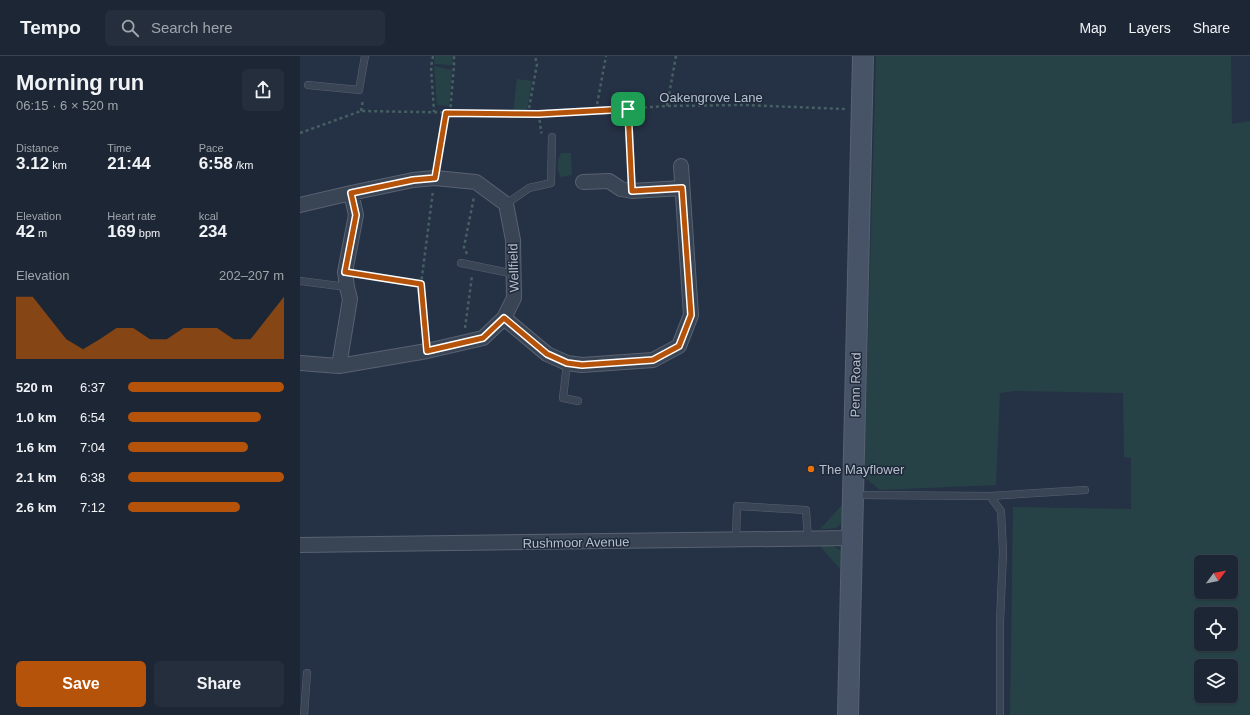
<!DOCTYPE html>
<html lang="en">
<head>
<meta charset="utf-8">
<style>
  body { margin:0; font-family:Helvetica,sans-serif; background:#252e3c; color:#f1f3f6; height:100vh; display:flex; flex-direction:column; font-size:15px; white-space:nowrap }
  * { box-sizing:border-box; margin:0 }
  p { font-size:13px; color:#a0a5ac }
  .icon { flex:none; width:22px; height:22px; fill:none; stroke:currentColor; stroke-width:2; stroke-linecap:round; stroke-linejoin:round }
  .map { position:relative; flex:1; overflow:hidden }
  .panel { display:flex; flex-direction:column; background:#1c2634; width:300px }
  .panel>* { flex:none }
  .needle { width:26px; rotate:58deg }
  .fabs { position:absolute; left:894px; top:499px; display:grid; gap:8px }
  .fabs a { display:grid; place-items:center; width:44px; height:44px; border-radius:6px; background:#1c2634; box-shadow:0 1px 3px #0004,0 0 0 1px #3a434f; font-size:20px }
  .pin { position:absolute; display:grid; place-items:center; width:34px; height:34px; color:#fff; margin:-17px; border-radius:8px; box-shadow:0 2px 6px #0006 }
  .round { display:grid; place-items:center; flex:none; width:42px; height:42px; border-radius:6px; background:#252e3c }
  .summary { display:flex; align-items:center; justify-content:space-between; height:68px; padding:0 16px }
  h1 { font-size:22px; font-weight:700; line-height:30px }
  .metrics { display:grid; grid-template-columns:repeat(3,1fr); gap:6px; height:68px; padding:4px 16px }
  .metrics div { display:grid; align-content:center }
  .metrics b { font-size:17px; font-weight:700 }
  .metrics small { font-size:11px; font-weight:400 }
  .metrics p { font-size:11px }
  .chart { height:112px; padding:8px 16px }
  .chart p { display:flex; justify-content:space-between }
  .chart svg { width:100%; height:72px; margin-top:4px; fill:#b45309; opacity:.7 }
  .primary-button { display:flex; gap:8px; margin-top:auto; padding:8px 16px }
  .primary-button a { flex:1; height:46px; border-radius:6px; background:#b45309; color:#fff; font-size:16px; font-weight:700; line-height:46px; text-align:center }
  .primary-button a+a { background:#252e3c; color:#f1f3f6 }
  ul { padding:0 16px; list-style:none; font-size:13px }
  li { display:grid; grid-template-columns:64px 48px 1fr; align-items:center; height:30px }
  li i { height:10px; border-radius:5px; background:#b45309 }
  header { display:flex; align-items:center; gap:24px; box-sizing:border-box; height:56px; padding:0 20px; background:#1c2634; border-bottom:1px solid #3a434f }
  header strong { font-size:19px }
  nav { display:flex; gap:22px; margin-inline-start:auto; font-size:14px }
  .search { width:280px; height:36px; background:#252e3c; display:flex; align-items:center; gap:10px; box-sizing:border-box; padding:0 14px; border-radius:6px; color:#a0a5ac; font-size:15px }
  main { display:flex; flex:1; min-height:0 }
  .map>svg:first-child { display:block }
  .green { fill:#274246; fill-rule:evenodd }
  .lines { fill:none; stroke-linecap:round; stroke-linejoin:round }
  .lane-casing { stroke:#586271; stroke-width:8 }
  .street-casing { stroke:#586271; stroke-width:16 }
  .secondary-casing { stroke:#586271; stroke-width:22 }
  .path { stroke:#455f62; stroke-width:2.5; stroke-dasharray:3 3; stroke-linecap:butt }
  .lane { stroke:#394454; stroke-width:7 }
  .street { stroke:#394454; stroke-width:14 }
  .secondary { stroke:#475367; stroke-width:20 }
  .route-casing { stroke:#fff; stroke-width:8 }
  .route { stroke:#b45309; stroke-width:5 }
  .food-dot { fill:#e8710a; stroke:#1e2939; stroke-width:1.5 }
  .labels { text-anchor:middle; stroke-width:3; stroke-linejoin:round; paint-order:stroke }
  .street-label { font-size:13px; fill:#b7bfce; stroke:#1e2939 }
  .poi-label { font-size:13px; fill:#b7bfce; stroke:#1e2939; text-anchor:start }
</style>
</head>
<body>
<header>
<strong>Tempo</strong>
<div class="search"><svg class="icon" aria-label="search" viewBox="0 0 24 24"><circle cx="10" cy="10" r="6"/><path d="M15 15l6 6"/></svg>Search here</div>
<nav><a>Map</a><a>Layers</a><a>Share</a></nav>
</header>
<main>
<section class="panel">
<div class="summary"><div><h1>Morning run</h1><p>06:15 · 6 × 520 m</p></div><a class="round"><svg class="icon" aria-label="share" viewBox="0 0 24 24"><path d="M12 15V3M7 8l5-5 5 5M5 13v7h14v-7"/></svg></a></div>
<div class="metrics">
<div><p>Distance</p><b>3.12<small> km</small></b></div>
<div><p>Time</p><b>21:44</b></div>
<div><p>Pace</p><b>6:58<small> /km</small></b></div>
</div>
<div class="metrics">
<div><p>Elevation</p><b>42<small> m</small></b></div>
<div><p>Heart rate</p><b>169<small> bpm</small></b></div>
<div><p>kcal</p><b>234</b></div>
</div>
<div class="chart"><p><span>Elevation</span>202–207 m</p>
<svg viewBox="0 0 160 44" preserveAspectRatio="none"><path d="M0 44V6L10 6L20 19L30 32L40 38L50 32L60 25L70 25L80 32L90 32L100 25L110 25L120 25L130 32L140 32L150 19L160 6V44z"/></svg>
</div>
<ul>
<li><b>520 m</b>6:37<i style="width:100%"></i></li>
<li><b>1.0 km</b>6:54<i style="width:85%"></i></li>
<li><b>1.6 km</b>7:04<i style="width:77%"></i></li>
<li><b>2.1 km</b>6:38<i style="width:100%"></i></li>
<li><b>2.6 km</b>7:12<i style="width:72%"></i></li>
</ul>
<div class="primary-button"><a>Save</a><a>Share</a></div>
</section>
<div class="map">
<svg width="950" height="659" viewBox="0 0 950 659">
  <rect width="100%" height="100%" fill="#253245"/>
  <!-- green -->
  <path class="green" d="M135,0H152L153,8L151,9L134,8Z
    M576,0H931L932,68L950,65V659H710L713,451L831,453V402L824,401L823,337L715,335L700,337L696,429L580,434L564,421ZM901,506H931V536H901ZM901,558H931V588H901ZM901,610H931V640H901Z
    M134,10L152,14L149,50L137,49Z
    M217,23L232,25L227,54L225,56H213Z
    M261,97H271L272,119L261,121C256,113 257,105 261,97Z
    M542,449C542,471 542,473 520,473Z
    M528,487L541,495L540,513L520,490L457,491V488Z"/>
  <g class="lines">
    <!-- lane casing -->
    <g class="lane-casing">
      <path id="lane" d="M8,29L59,34L65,0
        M206,148L229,132L251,127L252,81
        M161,207L214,218
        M0,225L47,231
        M267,307L263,342L278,345
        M555,439L690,440L701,455L703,496L700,566V659
        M690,440L785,434
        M436,484L437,450L506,454L508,483
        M4,659L7,617"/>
    </g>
    <!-- street casing -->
    <g class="street-casing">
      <path id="street" d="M283,126L309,125L321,133L332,135L382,132
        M0,149L51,137
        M204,262L247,298L267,307L282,309L353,304L379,290L391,259L381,110
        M0,307L39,310L127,295L183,282L204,262L214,242L213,184L206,148L176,126L135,122L113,124L51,137L56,159L45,216L47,231L50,243L39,310
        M0,489L551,482"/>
    </g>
    <!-- secondary casing -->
    <g class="secondary-casing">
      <path id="secondary" d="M548,659L563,0"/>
    </g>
    <!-- path -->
    <path class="path" d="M133,0L131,11L134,56
      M367,50L376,0
      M328,53L331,122
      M296,54L306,0
      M61,55L63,44
      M150,57L154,10V0
      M228,58L237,8L235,0
      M239,58L241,76L242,77
      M0,77L61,55L239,58L367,50L443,49L545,53
      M137,110L146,57
      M167,198L164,191L174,141
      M59,218L121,228
      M165,272L172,220
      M126,283L121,228L133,135"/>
    <!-- lane -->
    <use href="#lane" class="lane"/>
    <!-- street -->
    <use href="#street" class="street"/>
    <!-- secondary -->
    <use href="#secondary" class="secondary"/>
  </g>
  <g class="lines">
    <!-- route casing -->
    <g class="route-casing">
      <path id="route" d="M328,53L332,135L382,132L391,259L379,290L353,304L282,309L267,307L247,298L204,262L183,282L127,295L121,228L45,216L56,159L51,137L113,124L135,122L146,57L239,58Z"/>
    </g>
    <!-- route -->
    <use href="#route" class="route"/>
  </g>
  <!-- markers -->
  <circle class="food-dot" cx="511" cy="413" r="4"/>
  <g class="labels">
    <!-- street labels -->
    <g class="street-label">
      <text x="411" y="46">Oakengrove Lane</text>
      <text transform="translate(213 212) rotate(-92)" y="5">Wellfield</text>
      <text transform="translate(555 329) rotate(-89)" y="5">Penn Road</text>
      <text transform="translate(276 486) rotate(-1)" y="5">Rushmoor Avenue</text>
    </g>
    <!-- poi labels -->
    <g class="poi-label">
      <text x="519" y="418">The Mayflower</text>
    </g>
  </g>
</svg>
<div class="fabs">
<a><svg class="needle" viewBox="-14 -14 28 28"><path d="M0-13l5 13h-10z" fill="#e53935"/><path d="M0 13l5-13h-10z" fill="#a0a5ac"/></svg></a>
<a><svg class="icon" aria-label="locate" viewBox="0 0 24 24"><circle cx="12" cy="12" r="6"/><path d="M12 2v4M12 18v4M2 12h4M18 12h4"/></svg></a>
<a><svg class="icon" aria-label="layers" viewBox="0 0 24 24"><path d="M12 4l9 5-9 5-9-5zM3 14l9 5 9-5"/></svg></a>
</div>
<div class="pin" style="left:328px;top:53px;background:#1e9e55"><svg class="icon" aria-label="arrive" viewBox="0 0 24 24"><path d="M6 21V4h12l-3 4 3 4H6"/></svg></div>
</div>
</main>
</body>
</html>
